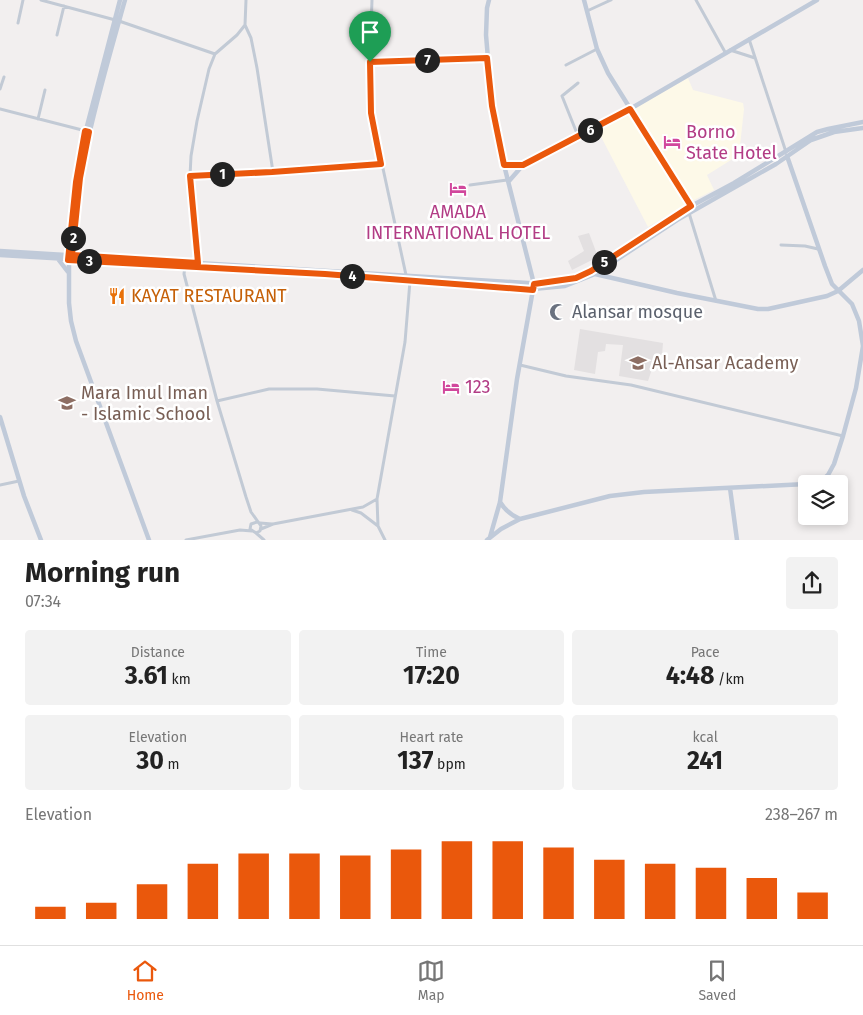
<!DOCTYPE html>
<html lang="en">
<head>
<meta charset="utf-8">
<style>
  body { margin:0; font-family:"Fira Sans",sans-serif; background:#f2f2f2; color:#222; height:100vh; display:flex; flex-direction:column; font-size:19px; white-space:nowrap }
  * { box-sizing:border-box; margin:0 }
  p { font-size:16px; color:#767676 }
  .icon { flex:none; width:28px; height:28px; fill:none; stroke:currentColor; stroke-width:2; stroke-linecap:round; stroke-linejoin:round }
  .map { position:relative; height:540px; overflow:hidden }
  .details { display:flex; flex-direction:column; background:#fff; flex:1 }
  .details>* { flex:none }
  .tools { position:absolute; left:798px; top:475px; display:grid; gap:10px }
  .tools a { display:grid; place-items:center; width:50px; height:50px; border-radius:5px; background:#fff; box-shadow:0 2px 8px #0003; font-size:25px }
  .pin { position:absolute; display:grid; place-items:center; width:42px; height:42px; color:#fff; margin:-51px -21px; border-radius:50% 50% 50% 0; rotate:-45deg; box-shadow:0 0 5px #0007 }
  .pin .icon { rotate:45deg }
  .km { position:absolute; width:25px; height:25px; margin:-12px; border-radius:50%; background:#222; color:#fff; font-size:14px; line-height:25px; text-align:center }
  .round { display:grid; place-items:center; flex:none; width:52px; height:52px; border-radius:5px; background:#f2f2f2 }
  .summary { display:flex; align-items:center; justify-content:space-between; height:85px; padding:0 25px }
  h1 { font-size:28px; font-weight:700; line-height:38px }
  .figures { display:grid; grid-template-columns:repeat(3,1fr); gap:8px; height:85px; padding:5px 25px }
  .figures div { display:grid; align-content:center; border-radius:5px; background:#f2f2f2; text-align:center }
  .figures b { font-size:25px; font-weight:700 }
  .figures small { font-size:14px; font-weight:400 }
  .figures p { font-size:14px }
  .chart { height:140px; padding:10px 25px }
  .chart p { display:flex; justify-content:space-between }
  .chart svg { width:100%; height:90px; margin-top:5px; stroke:#ea580c; stroke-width:6 }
  .tab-bar { display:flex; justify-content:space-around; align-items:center; height:70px; border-top:1px solid #e0e0e0; background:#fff; font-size:14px; color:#767676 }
  .tab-bar a { display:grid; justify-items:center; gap:2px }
  .tab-bar .selected { color:#ea580c }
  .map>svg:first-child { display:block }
  .commercial { fill:#fdf9e8 }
  .education { fill:#e3e0e1 }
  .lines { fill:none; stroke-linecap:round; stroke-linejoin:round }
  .street { stroke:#c2cad5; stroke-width:3 }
  .secondary { stroke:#c0cad9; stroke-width:4.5 }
  .route-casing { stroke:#fff; stroke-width:10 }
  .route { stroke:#ea580c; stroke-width:6 }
  .labels { text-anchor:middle; stroke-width:5; stroke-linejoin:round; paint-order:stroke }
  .hotel-label { font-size:18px; fill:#b23c85; stroke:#fff; text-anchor:start }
  .food-label { font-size:18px; fill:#c56008; stroke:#fff; text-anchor:start }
  .worship-label { font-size:18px; fill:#5b616d; stroke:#fff; text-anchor:start }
  .education-label { font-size:18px; fill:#785e54; stroke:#fff; text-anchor:start }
</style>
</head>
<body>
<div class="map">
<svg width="863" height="540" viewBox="0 0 863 540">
  <rect width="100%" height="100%" fill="#f2efef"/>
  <!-- commercial -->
  <path class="commercial" d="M688,78L693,90L743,103L744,109L739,155L707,175L714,190L692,201L648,227L597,129Z"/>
  <!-- education -->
  <path class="education" d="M589,233L598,257L572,270L568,261L584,251L578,236Z
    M580,329L663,343L662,355L657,354L648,381L619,376L623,345L606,344L605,351L598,352L595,374L574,370Z"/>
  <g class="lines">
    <!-- street -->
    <path class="street" d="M41,0L119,21L215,54
      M372,0L370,61L371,113L406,275
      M696,0L725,52
      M587,11L611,0
      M18,23L23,0
      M245,25L251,38L257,68L273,172
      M57,35L64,6
      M749,39L786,152
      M730,50L755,58
      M370,61L487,58
      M566,65L597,49
      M0,89L4,77
      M0,109L86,131
      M38,119L45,90
      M578,136L562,96L578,83
      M190,176L273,172L381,164
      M470,185L507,180
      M689,213L716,301
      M781,245L805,246L818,249
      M197,263L190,176L191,156L197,121L209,69L215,54L237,35L245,25L246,0
      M185,266L184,274L217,401L246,497L251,512L261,526L260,531L256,533L250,529L251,524L257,522
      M520,365L566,376L631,385L843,436
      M217,401L269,389H317L395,396
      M0,485L19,481
      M352,510L361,513L378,526
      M260,523L272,524
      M261,529L273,524L363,507L377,499
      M256,533L264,540
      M186,540L240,530L252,531
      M385,540L378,526L377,499L405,342L410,281"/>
    <!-- secondary -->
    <path class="secondary" d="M125,0C101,85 75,171 71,260L69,264V303L71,321L76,341L149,540
      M489,0L487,8L486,35L492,106L504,165L534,284L517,379L500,502L490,537
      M584,0L597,49L608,73L691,206
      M787,156L825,266L832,284L852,304L859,321L863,346L856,388L843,436L834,464L828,475L821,481L808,484
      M504,165H523
      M509,181L523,165L630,109L817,0
      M0,251L543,284L576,278L591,271L682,211L734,183L817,132L828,129L863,122
      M0,255L325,274L533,289L565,286L595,274L677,220L776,164L811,140L834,132L863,128
      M67,258L81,149L120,0
      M58,259L68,272
      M595,274L677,293L758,309H768L827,296L838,291L863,270
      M0,417L24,496L41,540
      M730,488L737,540
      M500,502C505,510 510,515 520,519
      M487,540L501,529L520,519L610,496L644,492L806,484"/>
  </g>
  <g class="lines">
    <!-- route casing -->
    <g class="route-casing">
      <path id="route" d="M487,58L492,106L504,165H523L630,109L691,206L591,271L576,278L534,284L533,290L325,274L68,260L76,182L85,131L89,132L80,178L72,255L198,263L190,176L272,172L381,164L371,113L370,62Z"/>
    </g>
    <!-- route -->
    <use href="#route" class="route"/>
  </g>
  <!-- icons -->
  <defs>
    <g id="hotel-bare" transform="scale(1.35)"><path d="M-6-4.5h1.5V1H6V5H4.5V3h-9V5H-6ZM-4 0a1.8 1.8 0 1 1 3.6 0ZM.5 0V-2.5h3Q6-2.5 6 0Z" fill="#d1479c" stroke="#fff" stroke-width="2.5" paint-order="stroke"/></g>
    <g id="restaurant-bare" transform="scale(1.35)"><path d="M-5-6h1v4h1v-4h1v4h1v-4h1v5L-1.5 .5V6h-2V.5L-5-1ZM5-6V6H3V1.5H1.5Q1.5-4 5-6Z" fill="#e8710a" stroke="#fff" stroke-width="2.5" paint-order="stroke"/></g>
    <g id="mosque-bare" transform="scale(1.35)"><path d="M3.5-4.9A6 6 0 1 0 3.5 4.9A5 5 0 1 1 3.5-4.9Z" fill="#6b7280" stroke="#fff" stroke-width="2.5" paint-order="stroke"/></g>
    <g id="school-bare" transform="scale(1.35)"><path d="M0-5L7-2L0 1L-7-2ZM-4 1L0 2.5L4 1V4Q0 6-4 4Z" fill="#8d6e63" stroke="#fff" stroke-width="2.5" paint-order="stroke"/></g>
  </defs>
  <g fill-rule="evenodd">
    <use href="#hotel-bare" x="672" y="142"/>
    <use href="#hotel-bare" x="458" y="189"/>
    <use href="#restaurant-bare" x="117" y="296"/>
    <use href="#mosque-bare" x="558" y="312"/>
    <use href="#school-bare" x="638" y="363"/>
    <use href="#hotel-bare" x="451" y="387"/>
    <use href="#school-bare" x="67" y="403"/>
  </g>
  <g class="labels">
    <!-- hotel labels -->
    <g class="hotel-label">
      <text x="686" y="138">Borno<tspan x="686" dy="21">State Hotel</tspan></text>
      <text x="458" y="218" text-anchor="middle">AMADA<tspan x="458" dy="21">INTERNATIONAL HOTEL</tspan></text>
      <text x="465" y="393">123</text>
    </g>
    <!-- food labels -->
    <g class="food-label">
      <text x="131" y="302">KAYAT RESTAURANT</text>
    </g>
    <!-- worship labels -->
    <g class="worship-label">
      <text x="572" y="318">Alansar mosque</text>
    </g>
    <!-- education labels -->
    <g class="education-label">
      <text x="652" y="369">Al-Ansar Academy</text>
      <text x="81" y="399">Mara Imul Iman<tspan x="81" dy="21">- Islamic School</tspan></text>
    </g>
  </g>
</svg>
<div class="tools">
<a><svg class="icon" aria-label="layers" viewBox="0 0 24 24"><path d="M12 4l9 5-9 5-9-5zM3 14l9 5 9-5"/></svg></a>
</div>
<div class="pin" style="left:370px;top:62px;background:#1e9e55"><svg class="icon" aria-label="arrive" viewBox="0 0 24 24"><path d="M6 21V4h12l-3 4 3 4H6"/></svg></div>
<b class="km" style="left:222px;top:174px">1</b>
<b class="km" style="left:73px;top:238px">2</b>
<b class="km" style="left:89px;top:261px">3</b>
<b class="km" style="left:352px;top:276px">4</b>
<b class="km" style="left:604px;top:262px">5</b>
<b class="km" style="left:590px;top:130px">6</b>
<b class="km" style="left:427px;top:60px">7</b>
</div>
<section class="details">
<div class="summary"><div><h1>Morning run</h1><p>07:34</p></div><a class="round"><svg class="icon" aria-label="share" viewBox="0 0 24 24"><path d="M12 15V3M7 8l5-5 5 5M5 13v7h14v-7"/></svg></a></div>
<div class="figures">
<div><p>Distance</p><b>3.61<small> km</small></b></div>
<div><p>Time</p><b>17:20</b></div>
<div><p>Pace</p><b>4:48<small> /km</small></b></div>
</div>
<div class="figures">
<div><p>Elevation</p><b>30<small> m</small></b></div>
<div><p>Heart rate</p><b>137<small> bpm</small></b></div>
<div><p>kcal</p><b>241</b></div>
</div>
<div class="chart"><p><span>Elevation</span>238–267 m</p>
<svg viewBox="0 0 160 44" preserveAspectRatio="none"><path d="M5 44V38M15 44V36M25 44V27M35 44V17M45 44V12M55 44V12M65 44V13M75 44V10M85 44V6M95 44V6M105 44V9M115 44V15M125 44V17M135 44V19M145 44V24M155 44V31"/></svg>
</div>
</section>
<nav class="tab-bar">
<a class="selected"><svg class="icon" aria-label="home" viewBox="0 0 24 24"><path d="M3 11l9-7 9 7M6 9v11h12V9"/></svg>Home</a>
<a><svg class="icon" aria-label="map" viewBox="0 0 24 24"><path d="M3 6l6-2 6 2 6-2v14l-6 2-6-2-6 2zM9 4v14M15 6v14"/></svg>Map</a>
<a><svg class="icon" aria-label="saved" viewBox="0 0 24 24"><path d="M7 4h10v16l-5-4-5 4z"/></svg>Saved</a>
</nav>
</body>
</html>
